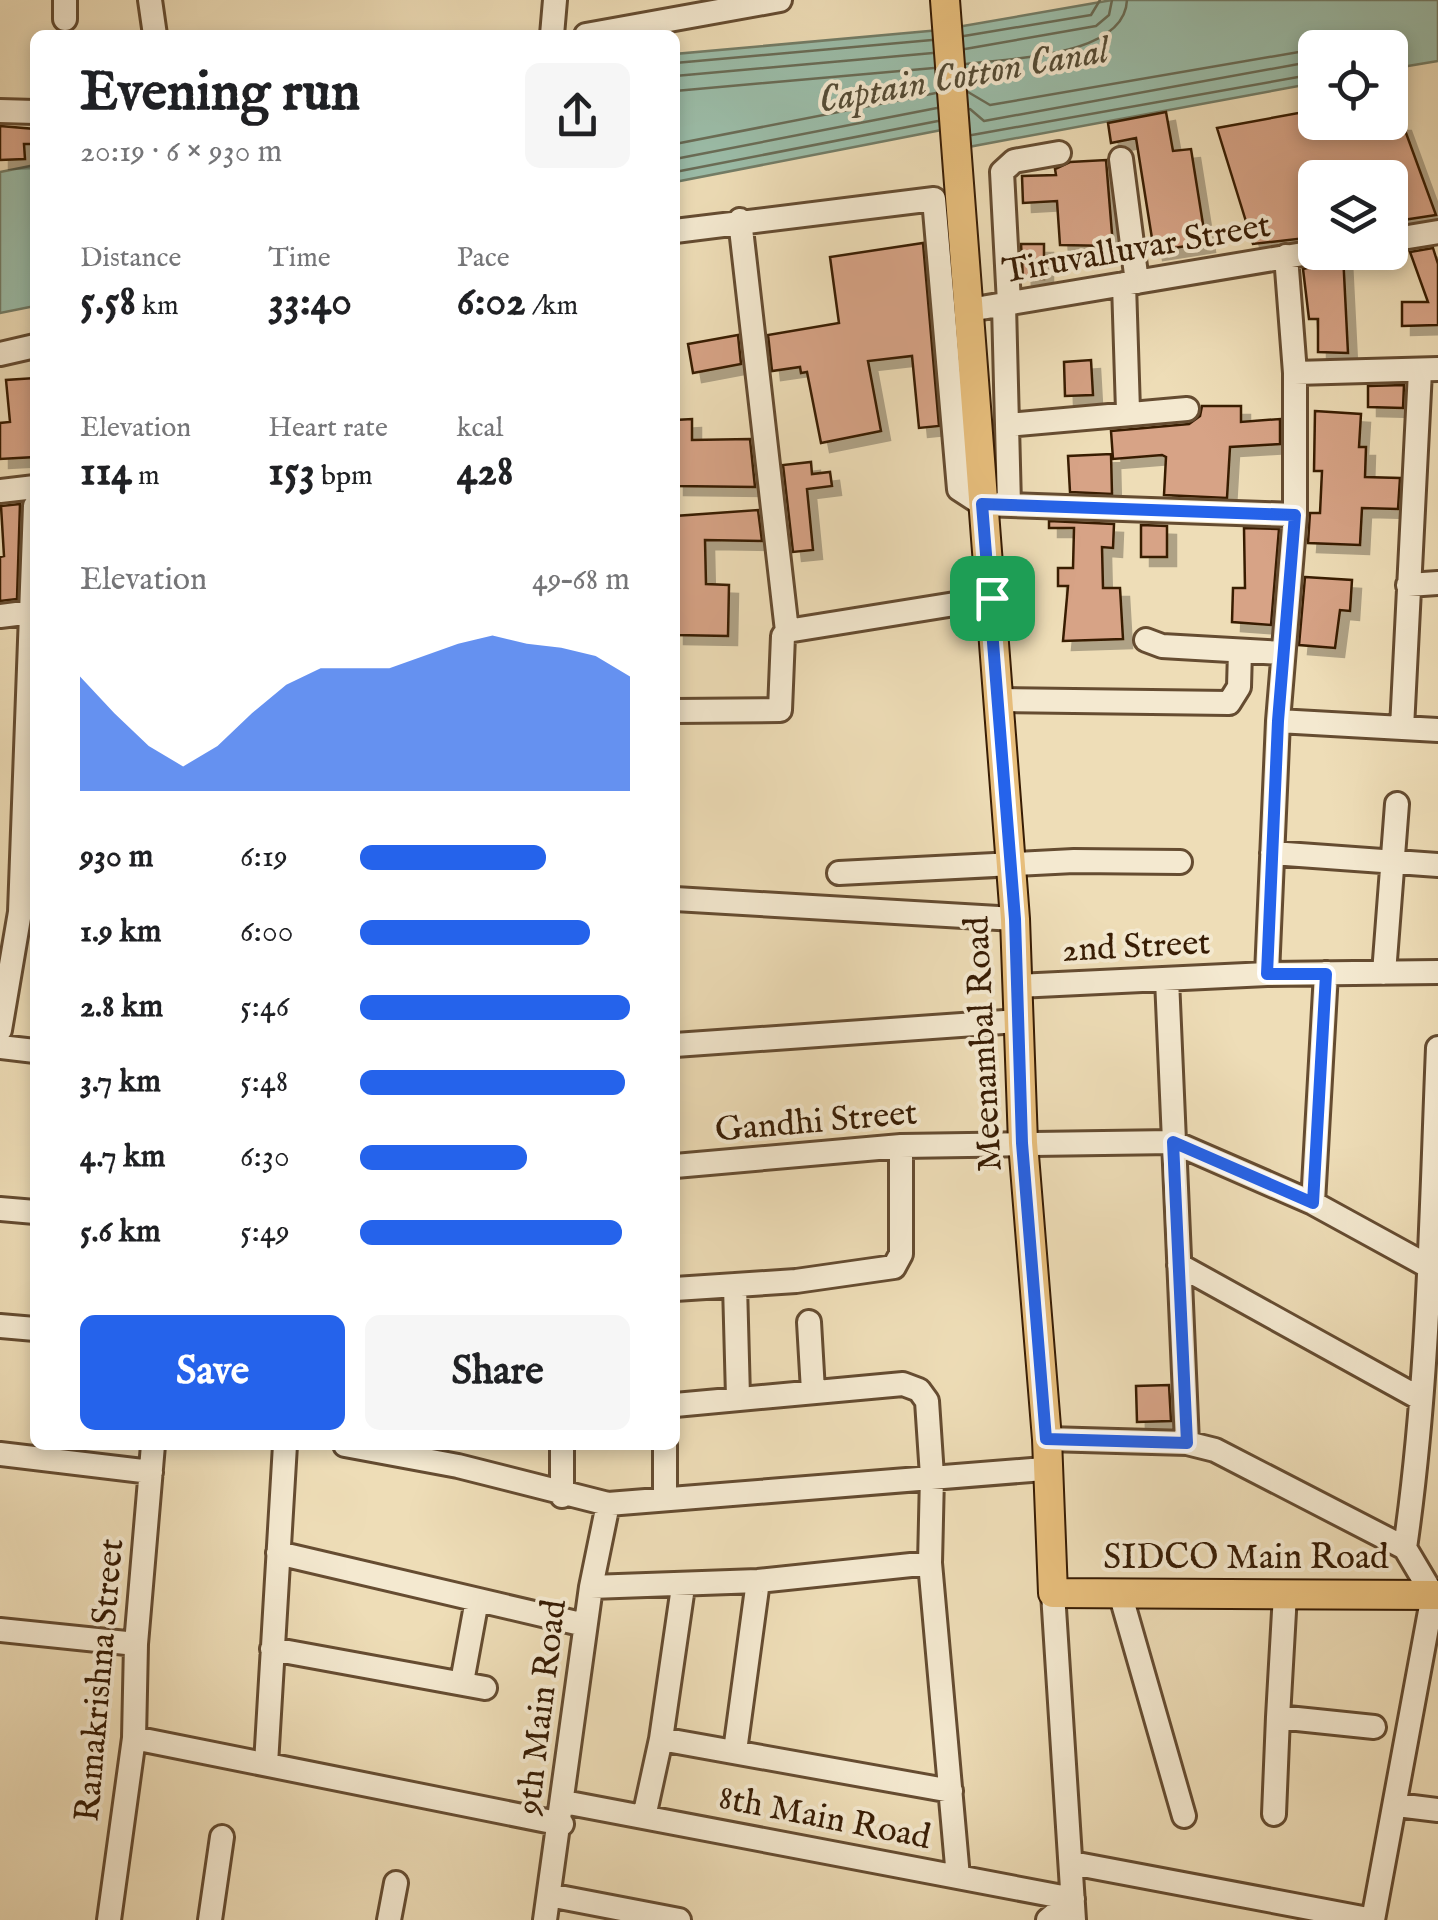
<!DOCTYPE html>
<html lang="en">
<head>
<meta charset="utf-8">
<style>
  body { margin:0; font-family:"IM FELL English",serif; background:#f6f6f6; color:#202124; height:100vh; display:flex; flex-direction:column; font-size:38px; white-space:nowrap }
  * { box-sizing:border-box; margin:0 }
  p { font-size:32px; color:#757577 }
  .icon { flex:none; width:55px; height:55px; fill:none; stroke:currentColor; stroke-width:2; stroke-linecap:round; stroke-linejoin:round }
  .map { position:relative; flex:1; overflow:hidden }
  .side { position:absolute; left:30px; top:30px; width:650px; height:1420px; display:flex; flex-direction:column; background:#fff; border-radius:15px; box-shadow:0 5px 15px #0003 }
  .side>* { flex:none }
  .tools { position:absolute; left:1298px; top:30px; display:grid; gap:20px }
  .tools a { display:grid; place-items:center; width:110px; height:110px; border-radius:15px; background:#fff; box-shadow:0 5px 15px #0003; font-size:50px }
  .pin { position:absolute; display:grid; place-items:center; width:85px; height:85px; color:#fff; margin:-42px; border-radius:20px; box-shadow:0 5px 15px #0006 }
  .round { display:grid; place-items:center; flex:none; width:105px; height:105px; border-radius:15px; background:#f6f6f6 }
  .headline { display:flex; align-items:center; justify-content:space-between; height:170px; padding:0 50px }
  h1 { font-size:55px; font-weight:700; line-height:75px }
  .metrics { display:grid; grid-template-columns:repeat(3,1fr); gap:15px; height:170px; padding:10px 50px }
  .metrics div { display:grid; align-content:center }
  .metrics b { font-size:42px; font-weight:700 }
  .metrics small { font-size:28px; font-weight:400 }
  .metrics p { font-size:28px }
  .chart { height:280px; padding:20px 50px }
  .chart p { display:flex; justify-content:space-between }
  .chart svg { width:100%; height:180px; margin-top:10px; fill:#2563eb; opacity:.7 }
  .cta { display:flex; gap:20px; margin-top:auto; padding:20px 50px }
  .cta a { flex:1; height:115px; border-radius:15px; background:#2563eb; color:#fff; font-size:40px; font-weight:700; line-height:115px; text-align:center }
  .cta a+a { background:#f6f6f6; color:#202124 }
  ul { padding:0 50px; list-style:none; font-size:32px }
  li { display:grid; grid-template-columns:160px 120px 1fr; align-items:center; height:75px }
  li i { height:25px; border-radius:12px; background:#2563eb }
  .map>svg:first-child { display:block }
  .water { fill:#9bbda9; stroke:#737d67; stroke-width:2.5 }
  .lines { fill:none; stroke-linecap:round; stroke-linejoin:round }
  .shore { stroke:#696c56; stroke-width:2.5 }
  .building { fill:#d7a386; stroke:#371c04; stroke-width:2.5; filter:url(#shadow) }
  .minor-casing { stroke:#654c31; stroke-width:28 }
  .major-casing { stroke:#371c04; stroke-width:32 }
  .minor { stroke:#f4e9d0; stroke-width:22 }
  .major { stroke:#e7be7c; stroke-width:28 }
  .route-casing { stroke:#fff; stroke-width:20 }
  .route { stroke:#2563eb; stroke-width:12 }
  .labels { text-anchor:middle; stroke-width:8; stroke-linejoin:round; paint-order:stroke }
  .street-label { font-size:35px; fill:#371c04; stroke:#f4e9d0 }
  .water-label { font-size:38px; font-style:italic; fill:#554c36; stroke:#f4e9d0 }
</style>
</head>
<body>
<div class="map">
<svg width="1438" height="1920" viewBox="0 0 1438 1920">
  <defs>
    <filter id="shadow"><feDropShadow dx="9" dy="9" stdDeviation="0" flood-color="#0004"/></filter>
  </defs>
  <rect width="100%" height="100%" fill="#eeddb7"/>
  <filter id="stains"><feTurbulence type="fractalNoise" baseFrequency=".002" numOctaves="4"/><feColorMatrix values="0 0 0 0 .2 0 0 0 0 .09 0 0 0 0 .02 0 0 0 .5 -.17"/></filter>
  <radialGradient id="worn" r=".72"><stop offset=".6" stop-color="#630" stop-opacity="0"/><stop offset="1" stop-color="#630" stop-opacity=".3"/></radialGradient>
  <!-- water -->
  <path class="water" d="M1112,0H1438V61L1390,69V48H1315V83L963,148L957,127L675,182V54L940,30Z
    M35,165V306L0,313V172Z"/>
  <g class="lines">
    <!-- shore -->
    <path class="shore" d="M964,36L1091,15L1100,0
      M965,49L1096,26L1109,15L1112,0
      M675,63L932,40
      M966,64C1010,58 1125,57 1127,0
      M675,76L933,53
      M675,91L934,68
      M968,92L990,105L1322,48
      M970,109L984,121L1315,61
      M972,135L1315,74
      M675,144L936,93
      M675,159L937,108
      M675,172L938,121"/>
  </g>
  <!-- building -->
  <path class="building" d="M1315,110V122H1402L1436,215L1390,222V178H1315V237L1253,244L1217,128Z
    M1166,112L1173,151L1191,149L1206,243L1154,251L1136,138L1111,143L1108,123Z
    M0,126L35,129V144H24L25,159L0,160Z
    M1106,160L1113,246L1060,245L1057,201L1023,203L1022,176L1056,175L1055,169L1070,162Z
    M923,243L939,426L919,428L912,356L868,361L881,431L821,443L807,372L801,373L800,367L772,371L768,335L839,323L830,257Z
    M1021,244H1044V279L1023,278Z
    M1433,248L1438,264V325L1402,326V302H1428L1410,252Z
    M1343,254L1348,353L1318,352V319H1309L1303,269L1324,264L1329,255Z
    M738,335L741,364L693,373L688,344Z
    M1091,360L1093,395L1065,396L1064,362Z
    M35,378V457L0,459V423L10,422L6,380Z
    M1404,385L1403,408L1368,407V386Z
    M1202,406H1241V422L1280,419V444L1230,447L1227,498L1164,495L1166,457L1162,455L1113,459L1111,431L1189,424L1200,416Z
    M1315,411L1361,414L1359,447H1366L1365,477L1400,478L1398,509L1362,508L1360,545L1308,543L1310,513H1320L1322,471H1314Z
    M692,419V440L750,439L755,487L675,486V420Z
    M1111,454L1112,494L1070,492L1068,456Z
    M811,462L812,474L830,472L832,486L807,489L813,550L793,552L783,465Z
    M20,504L17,599L0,601V557L4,556L1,506Z
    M758,510L762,541L705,540L706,584L729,585L728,636L675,635V516Z
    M1049,521L1114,524L1113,548L1102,547L1103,588H1120L1123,639L1063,641L1068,586H1058V568H1073L1074,528H1049Z
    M1141,525L1167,526V557H1141Z
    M1244,528L1279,529L1271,625L1232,622L1233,588H1245Z
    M1305,577L1352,580L1350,611L1340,610L1335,648L1299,645Z
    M1169,1385L1171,1421L1137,1422L1136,1386Z"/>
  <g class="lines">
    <!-- minor casing -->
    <g class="minor-casing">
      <path id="minor" d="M150,0L155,35
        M65,19V0
        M552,35L555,0
        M586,35L780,0
        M0,111L35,112
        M1121,159L1137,282
        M740,220L787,631
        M675,231L934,199L959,489L982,504L1295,515
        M1390,240L1438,232
        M1124,284L1128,411
        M1009,303L1002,172L1014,161L1059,153
        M1004,305L1009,505
        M969,310L1315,252
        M0,354L35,346
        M1295,373L1438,369
        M1008,425L1187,409
        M0,491L35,487
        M1408,585L1438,583
        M0,616L32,612
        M1146,640L1162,646L1283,653
        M998,700L1229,703L1239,687L1240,651
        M675,711L780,710L783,636L787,631L992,598
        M1278,721L1438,730
        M1402,728L1420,371
        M1272,853L1438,865
        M839,873L1074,861L1180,862
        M675,899L1015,919
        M1384,973L1397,804
        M1267,974L1278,721L1295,515V373L1286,256
        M1167,979L1187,1443
        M1017,986L1267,974L1438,972
        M0,1030L20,912L35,506
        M675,1045L1019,1021
        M0,1047L35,1051
        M675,1166L901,1146L1173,1142L1313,1203L1426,1265
        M1313,1203L1326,973
        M0,1209L35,1212
        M1179,1265L1421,1399
        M735,1285L738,1397
        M675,1289L796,1281L894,1267L901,1254V1146
        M809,1322L813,1391
        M0,1326L35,1329
        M675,1405L903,1384L919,1390L927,1401L932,1476L930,1563L958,1877
        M1047,1439L1187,1443L1215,1450L1405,1548L1433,1595L1373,1920
        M345,1445L458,1466L608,1504L1044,1469
        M0,1454L151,1472
        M562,1496V1445
        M665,1499V1445
        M1405,1548C1429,1382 1431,1215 1438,1048
        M278,1553L585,1625
        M591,1587L758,1581L930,1563
        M1053,1593L1074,1920
        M1120,1593L1184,1816
        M1285,1594L1278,1717L1374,1727
        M0,1630L136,1644
        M272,1649L485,1688
        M462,1682L477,1600
        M134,1738L562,1824
        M661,1739L951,1791
        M735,1751L758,1581
        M266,1764L285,1445
        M564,1802L1073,1899
        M1397,1805L1438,1810
        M1274,1814L1278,1717
        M644,1817L661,1739L683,1587
        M1072,1863L1373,1920
        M549,1895L679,1920
        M109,1920L134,1738L136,1644L153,1445
        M210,1920L222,1837
        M389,1920L396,1883
        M545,1920L591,1587L608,1504
        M1048,1920L1073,1899"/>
    </g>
    <!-- major casing -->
    <g class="major-casing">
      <path id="major" d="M945,0L1015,919L1023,1143L1047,1439L1053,1593L1438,1595"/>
    </g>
    <!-- minor -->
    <use href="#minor" class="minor"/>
    <!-- major -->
    <use href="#major" class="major"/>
  </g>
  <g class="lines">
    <!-- route casing -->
    <g class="route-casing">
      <path id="route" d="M982,504L1295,515L1278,721L1267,974H1326L1313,1203L1173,1142L1187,1443L1046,1439L1022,1143L1015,919Z"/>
    </g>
    <!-- route -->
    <use href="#route" class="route"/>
  </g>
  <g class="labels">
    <!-- street labels -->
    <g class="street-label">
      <text transform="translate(1136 247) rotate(-10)" y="12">Tiruvalluvar Street</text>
      <text transform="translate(1136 945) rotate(-3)" y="12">2nd Street</text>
      <text transform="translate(982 1044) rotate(-93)" y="12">Meenambal Road</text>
      <text transform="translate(816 1120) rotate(-5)" y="12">Gandhi Street</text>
      <text x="1246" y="1568">SIDCO Main Road</text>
      <text transform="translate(98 1680) rotate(-85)" y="12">Ramakrishna Street</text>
      <text transform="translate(540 1707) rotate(-83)" y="12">9th Main Road</text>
      <text transform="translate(825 1816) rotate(11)" y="12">8th Main Road</text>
    </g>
    <!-- water labels -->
    <g class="water-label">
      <text transform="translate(963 74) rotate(-10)" y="13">Captain Cotton Canal</text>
    </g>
  </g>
  <rect width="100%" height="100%" filter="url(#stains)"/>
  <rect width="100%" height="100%" fill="url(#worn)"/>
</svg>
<div class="tools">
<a><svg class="icon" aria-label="locate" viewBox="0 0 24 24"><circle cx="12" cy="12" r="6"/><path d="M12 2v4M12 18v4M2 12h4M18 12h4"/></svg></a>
<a><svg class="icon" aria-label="layers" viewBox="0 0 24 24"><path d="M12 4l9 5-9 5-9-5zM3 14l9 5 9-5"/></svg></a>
</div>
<div class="pin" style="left:992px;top:598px;background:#1e9e55"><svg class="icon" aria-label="arrive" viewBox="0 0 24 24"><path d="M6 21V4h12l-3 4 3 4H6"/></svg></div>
<section class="side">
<div class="headline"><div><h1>Evening run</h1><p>20:19 · 6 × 930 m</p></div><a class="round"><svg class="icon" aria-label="share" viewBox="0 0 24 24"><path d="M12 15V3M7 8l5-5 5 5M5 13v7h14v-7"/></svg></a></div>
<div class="metrics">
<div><p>Distance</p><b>5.58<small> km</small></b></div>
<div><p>Time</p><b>33:40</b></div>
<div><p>Pace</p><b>6:02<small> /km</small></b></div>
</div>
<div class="metrics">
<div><p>Elevation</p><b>114<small> m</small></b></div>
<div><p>Heart rate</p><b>153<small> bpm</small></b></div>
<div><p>kcal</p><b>428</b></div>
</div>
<div class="chart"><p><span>Elevation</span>49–68 m</p>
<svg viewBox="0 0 160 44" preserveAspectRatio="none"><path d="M0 44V16L10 25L20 33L30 38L40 33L50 25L60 18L70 14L80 14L90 14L100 11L110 8L120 6L130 8L140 9L150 11L160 16V44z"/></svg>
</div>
<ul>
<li><b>930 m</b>6:19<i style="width:69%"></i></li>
<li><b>1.9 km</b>6:00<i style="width:85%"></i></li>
<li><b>2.8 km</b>5:46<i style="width:100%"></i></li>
<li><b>3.7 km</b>5:48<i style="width:98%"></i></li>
<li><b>4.7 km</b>6:30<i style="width:62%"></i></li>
<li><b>5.6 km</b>5:49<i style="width:97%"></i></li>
</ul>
<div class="cta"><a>Save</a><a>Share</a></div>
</section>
</div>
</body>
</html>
